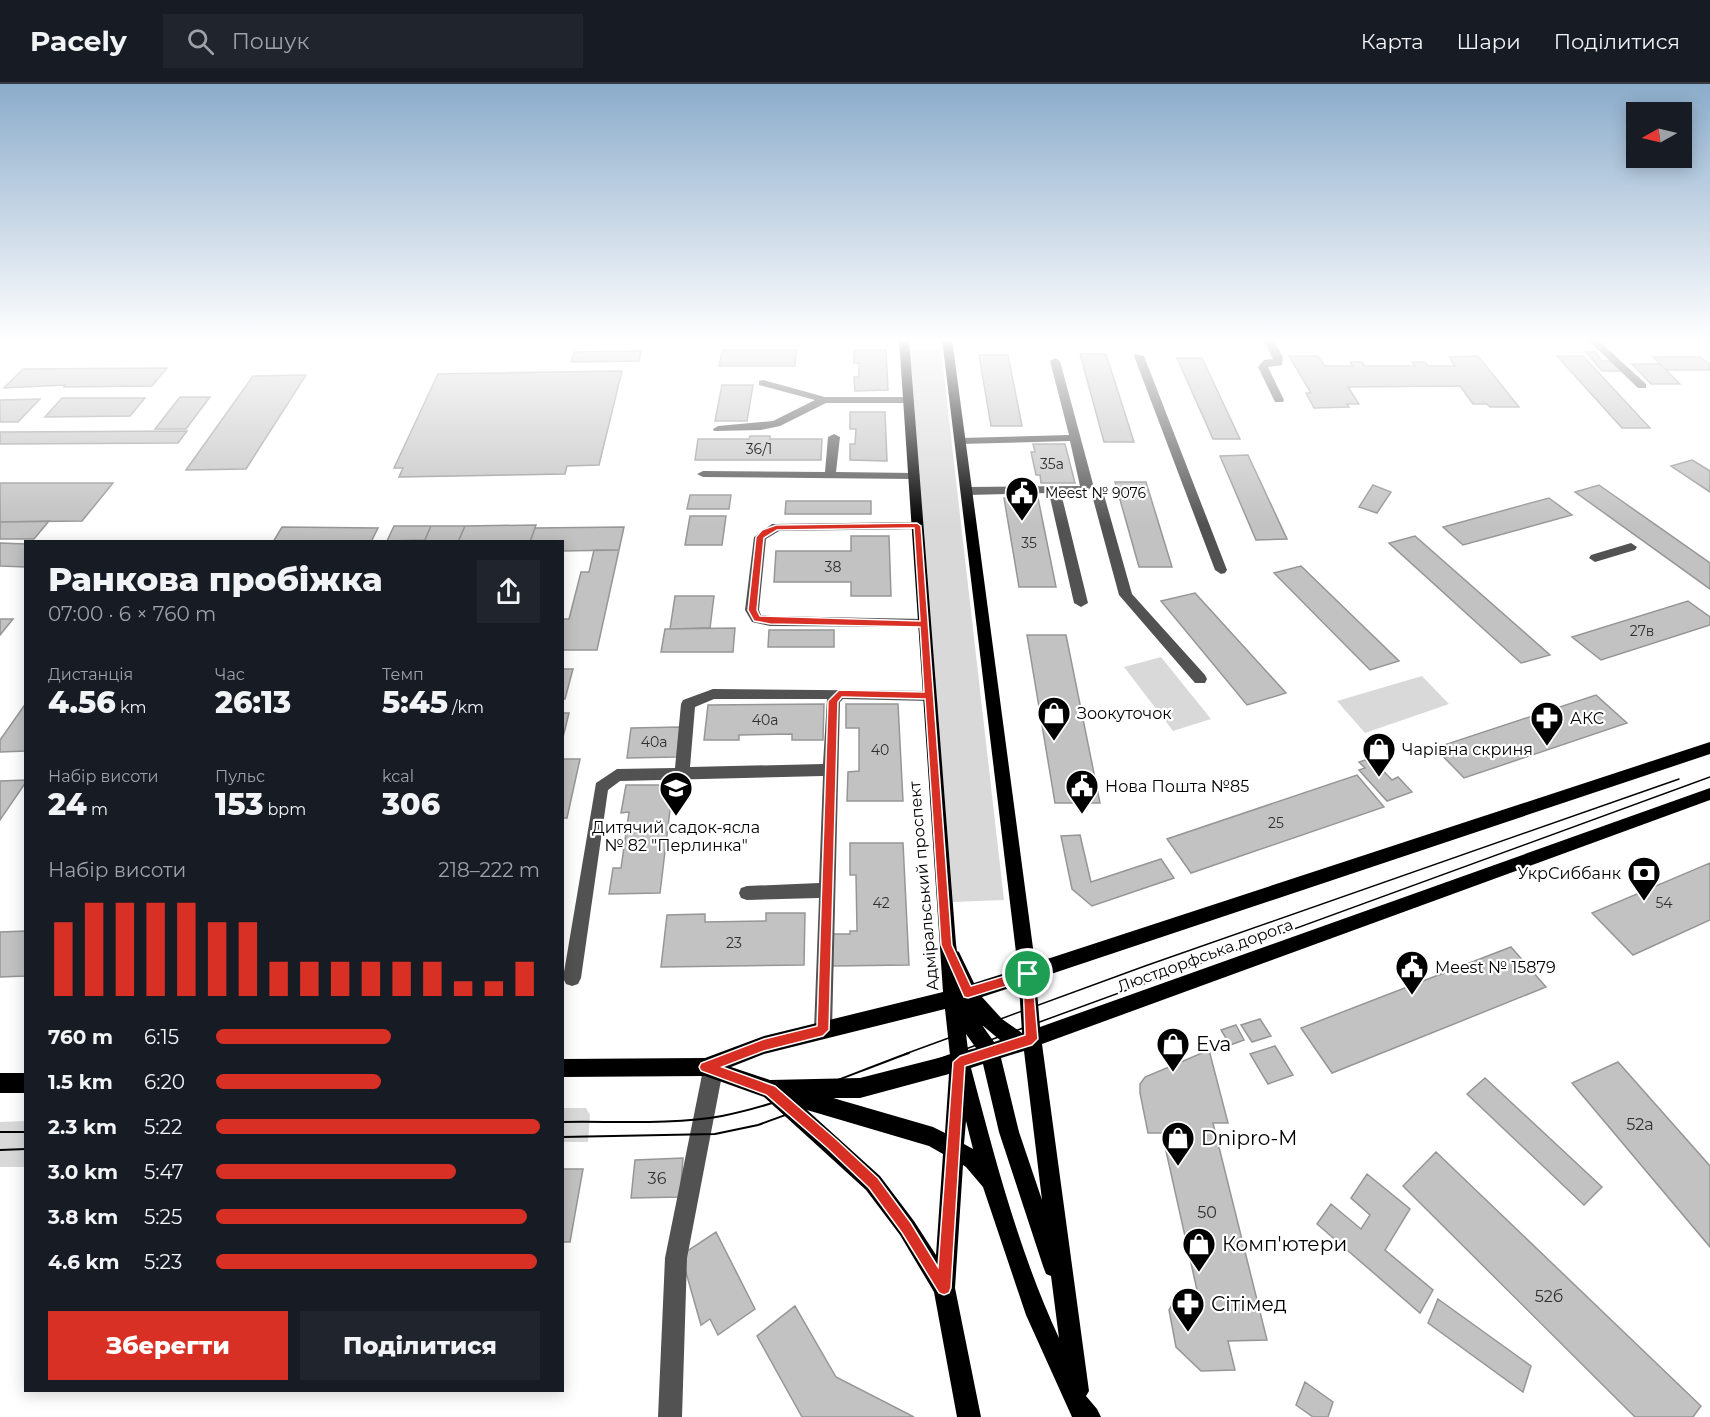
<!DOCTYPE html>
<html lang="uk">
<head>
<meta charset="utf-8">
<style>
  body { margin:0; font-family:Montserrat,sans-serif; background:#20242c; color:#f1f3f6; height:100vh; display:flex; flex-direction:column; font-size:22px; white-space:nowrap }
  * { box-sizing:border-box; margin:0 }
  p { font-size:20px; color:#9ea1a6 }
  .icon { flex:none; width:33px; height:33px; fill:none; stroke:currentColor; stroke-width:2; stroke-linecap:round; stroke-linejoin:round }
  .map { position:relative; flex:1; overflow:hidden }
  .panel { position:absolute; left:24px; top:456px; width:540px; height:852px; display:flex; flex-direction:column; background:#171b24; border-radius:0px; box-shadow:0 3px 15px #0003 }
  .panel>* { flex:none }
  .needle { width:39px; rotate:262deg }
  .buttons { position:absolute; left:1626px; top:18px; display:grid; gap:12px }
  .buttons a { display:grid; place-items:center; width:66px; height:66px; border-radius:0px; background:#171b24; box-shadow:0 3px 15px #0003; font-size:30px }
  .pin { position:absolute; display:grid; place-items:center; width:51px; height:51px; color:#fff; margin:-26px; border:3px solid #fff; border-radius:50%; box-shadow:0 2px 6px #0007 }
  .round { display:grid; place-items:center; flex:none; width:63px; height:63px; border-radius:0px; background:#20242c }
  .overview { display:flex; align-items:center; justify-content:space-between; height:102px; padding:0 24px }
  h1 { font-size:33px; font-weight:800; line-height:45px }
  .stats { display:grid; grid-template-columns:repeat(3,1fr); gap:9px; height:102px; padding:6px 24px }
  .stats div { display:grid; align-content:center }
  .stats b { font-size:30px; font-weight:800 }
  .stats small { font-size:16px; font-weight:400 }
  .stats p { font-size:16px }
  .chart { height:168px; padding:12px 24px }
  .chart p { display:flex; justify-content:space-between }
  .chart svg { width:100%; height:108px; margin-top:6px; stroke:#d93025; stroke-width:6 }
  .button { display:flex; gap:12px; margin-top:auto; padding:12px 24px }
  .button a { flex:1; height:69px; border-radius:0px; background:#d93025; color:#fff; font-size:24px; font-weight:800; line-height:69px; text-align:center }
  .button a+a { background:#20242c; color:#f1f3f6 }
  ul { padding:0 24px; list-style:none; font-size:20px }
  li { display:grid; grid-template-columns:96px 72px 1fr; align-items:center; height:45px }
  li i { height:15px; border-radius:8px; background:#d93025 }
  header { display:flex; align-items:center; gap:36px; box-sizing:border-box; height:84px; padding:0 30px; background:#171b24; border-bottom:2px solid #363941 }
  header strong { font-size:28px }
  nav { display:flex; gap:33px; margin-inline-start:auto; font-size:21px }
  .search { width:420px; height:54px; background:#20242c; display:flex; align-items:center; gap:15px; box-sizing:border-box; padding:0 21px; border-radius:0px; color:#9ea1a6; font-size:22px }
  .map>svg:first-child { display:block }
  .green { fill:#d9d9d9 }
  .building { fill:#c2c2c2; stroke:#969696; stroke-width:1.5 }
  .lines { fill:none; stroke-linecap:round; stroke-linejoin:round }
  .minor { fill:#525252; fill-rule:evenodd }
  .major { fill:#000; fill-rule:evenodd }
  .tram-far1 { stroke:#000; stroke-width:1.5 }
  .tram { stroke:#000; stroke-width:2 }
  .route { fill:#d93025; stroke:#fff; stroke-width:1.5; fill-rule:evenodd }
  .labels { text-anchor:middle; stroke-width:4.5; stroke-linejoin:round; paint-order:stroke }
  .number-label { font-size:14px; fill:#303030 }
  .far-poi-label { font-size:14px; fill:#000; stroke:#fff; text-anchor:start }
  .poi-label { font-size:16px; fill:#000; stroke:#fff; text-anchor:start }
  .street-label { font-size:16px; fill:#000; stroke:#fff }
  .near-number-label { font-size:16px; fill:#303030 }
  .near-poi-label { font-size:20px; fill:#000; stroke:#fff; text-anchor:start }
</style>
</head>
<body>
<header>
<strong>Pacely</strong>
<div class="search"><svg class="icon" aria-label="search" viewBox="0 0 24 24"><circle cx="10" cy="10" r="6"/><path d="M15 15l6 6"/></svg>Пошук</div>
<nav><a>Карта</a><a>Шари</a><a>Поділитися</a></nav>
</header>
<div class="map">
<svg width="1710" height="1333" viewBox="0 0 1710 1333">
  <rect width="100%" height="100%" fill="#fff"/>
  <!-- green -->
  <path class="green" d="M941,265L1004,816L953,818L908,266Z
    M1161,573L1211,635L1173,647L1124,583Z
    M1422,592L1449,620L1365,649L1337,617Z
    M562,1024H586L590,1031L588,1058H563Z
    M25,1037V1083H0V1038Z"/>
  <!-- building -->
  <path class="building" d="M722,266H796L795,282H719Z
    M854,266H886L888,306L855,307L854,293H859V279H854Z
    M641,267L639,277L571,278L574,268Z
    M1586,268H1595L1602,277H1613L1622,287H1602Z
    M1080,270H1106L1134,358H1104Z
    M979,271H1008L1022,342H991Z
    M1289,272H1318L1325,282H1353L1350,278H1362L1365,282H1415L1412,278H1425L1428,282H1455L1449,273L1478,272L1519,323H1490L1487,320H1473L1460,302L1348,303L1359,320H1347L1349,323L1314,324L1306,309H1311Z
    M1557,272H1583L1650,344H1622Z
    M1653,273H1701L1710,281V286H1666Z
    M1177,274H1202L1240,355H1213Z
    M1632,280H1660L1680,300H1651Z
    M167,284L152,302L64,303L65,301L4,304L23,285Z
    M622,287L599,381L567,382L565,390L399,393L403,384H394L438,290Z
    M306,291L246,385L186,386L253,292Z
    M722,301H753L747,337H715Z
    M180,313H210L186,345H155Z
    M62,314H145L130,332L45,333Z
    M40,315L18,338H0V316Z
    M850,328H885L887,377L850,376V360H855L856,345H850Z
    M187,347L178,359L0,360V348Z
    M750,352H770V355H822L821,376H695L698,355H749Z
    M1033,360H1065L1075,399H1041L1040,391H1036L1031,368H1035Z
    M1248,371L1287,455L1256,456L1220,372Z
    M1692,376L1710,387V408L1671,382Z
    M1115,398H1146L1172,483H1139Z
    M0,399H113L82,437L0,438Z
    M1373,401L1391,408L1377,429L1359,423Z
    M1599,401L1710,479V505L1575,408Z
    M690,411H731L729,425H687Z
    M1004,414H1038L1056,503H1019Z
    M1549,414L1572,431L1463,461L1443,443Z
    M786,417H871V430H785Z
    M690,432H726L722,461H685Z
    M49,437L34,455H0V438Z
    M536,441L530,458H458L465,442Z
    M394,442H431L425,456L387,457Z
    M431,442H465L458,458H424Z
    M282,443L378,444L371,458H273Z
    M624,443L619,466L562,467V458H530L535,444Z
    M851,452H889L891,512H851V498H774L776,467H851Z
    M1415,452L1550,571L1521,579L1389,459Z
    M0,459L26,460V483L0,482Z
    M594,466H619L597,566H562V535H569L581,488H589Z
    M1301,482L1399,577L1370,586L1274,489Z
    M1195,509L1286,609L1247,621L1161,517Z
    M675,512H714L710,544L670,545Z
    M1688,517L1710,533V541L1601,576L1572,553Z
    M0,535H13L0,551Z
    M735,544L733,568H661L665,545Z
    M769,546H834V563H768Z
    M1027,551H1066L1100,719H1055Z
    M562,585H573L565,615H562Z
    M1596,611L1627,639L1464,694L1435,664Z
    M26,619V667L0,668V656Z
    M824,620L823,656H792V650L739,651V656H704L708,621Z
    M846,620H898L903,717H847L848,688L859,687V644H846Z
    M562,629H569L562,657Z
    M680,643L677,673L627,674L631,644Z
    M1371,674L1392,696L1398,693L1412,708L1387,717L1359,686L1365,684L1359,678Z
    M562,675H580L567,734H562Z
    M1357,691L1384,723L1191,789L1167,755Z
    M26,696V698L0,736V697Z
    M626,701H673L660,809L609,810L613,784H621L629,728L621,729Z
    M1080,751L1091,798L1161,775L1174,794L1092,822L1072,805L1061,752Z
    M850,759H903L909,881L831,882V850H850V847H857L856,791H850Z
    M1710,779V836L1633,871L1592,829Z
    M766,829H805L804,881L661,883L667,831L705,830V838L766,837Z
    M26,847V892L0,893V848Z
    M1511,863L1546,903L1332,989L1301,944Z
    M1260,935L1271,952L1252,958L1241,941Z
    M1236,941L1244,956L1230,961L1221,946Z
    M1275,962L1293,991L1268,1000L1250,970Z
    M1209,966L1228,1039H1213L1267,1256L1228,1257L1235,1286L1201,1287L1176,1263L1169,1226L1181,1206H1197L1162,1049H1148L1140,1009V1000L1145,993Z
    M1618,978L1710,1082V1163L1572,999Z
    M1485,994L1602,1103L1584,1121L1467,1010Z
    M1436,1068L1701,1322L1693,1333H1635L1403,1102Z
    M683,1074L680,1113L631,1114L635,1076Z
    M562,1085H583L570,1158H562Z
    M1367,1090L1410,1125L1385,1166L1433,1206L1420,1229L1317,1140L1331,1120L1361,1145L1370,1131L1351,1114Z
    M716,1148L755,1225L718,1251L710,1235L701,1241L681,1171Z
    M1438,1215L1531,1282L1523,1308L1428,1239Z
    M795,1222L836,1293L914,1333H802L757,1252Z
    M1305,1298L1333,1318L1328,1333H1313L1296,1321Z"/>
  <g class="lines">
    <!-- minor -->
    <path class="minor" d="M1263,255H1273L1283,273L1282,281L1268,283L1284,316L1283,318H1275L1258,283L1264,276L1273,275Z
      M1587,255H1597L1646,300V304H1638Z
      M1135,270L1144,272L1227,486L1225,489L1221,490L1215,486L1134,272Z
      M1055,274L1060,277L1093,400L1088,407L1061,409L1088,519L1081,523L1074,519L1049,409L967,411L961,407L967,403L1080,402L1070,357L960,360L954,357L960,354L1069,351L1050,277Z
      M763,296L825,313H909L914,316L909,319H826L780,342L761,346L714,347L713,345L718,342L773,337L815,316L759,301V297Z
      M834,350L840,353L836,388L914,389L920,392L914,395L703,393L697,390L703,387L825,388L828,353Z
      M1098,407L1104,411L1132,510L1205,591L1207,595L1205,599H1195L1119,511L1092,411Z
      M917,438L921,439V445L779,447L766,455L759,526L761,531L770,532L924,535L931,540L929,543L770,542L752,538L745,526L754,453L772,440Z
      M1631,459L1637,463L1635,466L1595,478L1589,474L1591,471Z
      M713,605L929,607L936,612L929,617L843,615L840,618L832,946L830,952L823,955L816,952L814,946L819,814L747,816L741,814L739,809L741,804L747,802L819,799L823,692L620,697L608,706L581,894L578,900L572,902L566,900L563,894L596,699L617,685L675,684L681,620L683,616ZM714,615H827L823,680L690,683L695,623Z
      M713,977L720,979L723,986L687,1174L682,1333H658L665,1174L703,986L706,979Z"/>
    <!-- major -->
    <path class="major" d="M899,255H909L956,860L957,867L959,868L974,899L1018,885L942,255H952L1035,879L1710,658V670L1036,895L1040,943L1710,704V716L1042,960L1089,1307L1086,1312L1097,1325L1101,1333H1072L1026,1231L983,1103L966,1083L963,1081L955,1204L981,1333H957L934,1208L900,1151L866,1106L764,1013L705,992L562,993V975L705,974L764,952L943,908ZM1019,901L1022,949L1002,935L982,913ZM945,925L950,971L860,994L770,996L731,983L764,970ZM982,941L1000,956L994,958ZM966,950L976,964L968,966ZM1024,967L1042,1116L1019,1048L1001,974ZM983,980L999,1048L1043,1182L1046,1190L1051,1192L1059,1254C1019,1168 995,1075 971,984ZM949,990L945,1049L933,1043L833,1014H860ZM807,1026L929,1062L943,1070L936,1171L914,1137L880,1092ZM966,1037L973,1065L964,1060Z
      M0,989H26V1009H0Z"/>
    <!-- tram-far1 -->
    <path class="tram-far1" d="M905,970L1145,882L1679,695
      M952,970L1710,693"/>
    <!-- tram -->
    <path class="tram" d="M562,1038C612,1037 674,1041 722,1032C787,1019 848,991 909,969
      M0,1048H26
      M562,1053L715,1050L758,1041L956,969
      M0,1066L26,1065"/>
  </g>
  <!-- sky -->
  <linearGradient id="sky" x2="0" y2="1"><stop stop-color="#8baccb"/><stop offset="0.58" stop-color="#fff"/><stop offset="1" stop-color="#fff" stop-opacity="0"/></linearGradient>
  <rect width="1710" height="441" fill="url(#sky)"/>
  <!-- route -->
  <path class="route" d="M917,439L921,442L952,861L971,902L1028,885L1032,886L1038,955L1032,961L965,982L951,1204L949,1209L944,1211L939,1209L902,1149L869,1104L827,1064L766,1011L701,987L699,983L701,979L764,955L817,942L828,617L839,606L924,608L920,543L770,540L754,537L748,526L756,453L762,446L776,441ZM914,444L920,537L760,532L757,526L764,454L777,446ZM842,613L925,615L941,861L964,913L968,914L1023,897L1025,951L960,972L953,978L938,1183L911,1139L878,1094L836,1055L775,1002L722,983L764,967L823,952L829,946L838,618Z"/>
  <!-- icons -->
  <defs>
    <g id="civic-pin" transform="scale(1.725)"><path d="M0 17L-7.5 6A9.5 9.5 0 1 1 7.5 6Z" fill="#000" stroke="#fff"/><path d="M-.6-6.5H3V-4.5H.6V-3L4-1V1h2V6H-6V1h2V-1L-.6-3ZM-1.2 2.5V6h2.4V2.5Z" fill="#fff"/></g>
    <g id="shop-pin" transform="scale(1.725)"><path d="M0 17L-7.5 6A9.5 9.5 0 1 1 7.5 6Z" fill="#000" stroke="#fff"/><path d="M-5-2.5h2.3a2.7 3.5 0 0 1 5.4 0H5L5.5 6h-11ZM-1.5-2.5h3a1.5 2.3 0 0 0-3 0Z" fill="#fff"/></g>
    <g id="pharmacy-pin" transform="scale(1.725)"><path d="M0 17L-7.5 6A9.5 9.5 0 1 1 7.5 6Z" fill="#000" stroke="#fff"/><path d="M-2-6h4v4h4v4h-4v4h-4v-4h-4v-4h4Z" fill="#fff"/></g>
    <g id="school-pin" transform="scale(1.725)"><path d="M0 17L-7.5 6A9.5 9.5 0 1 1 7.5 6Z" fill="#000" stroke="#fff"/><path d="M0-5L7-2L0 1L-7-2ZM-4 1L0 2.5L4 1V4Q0 6-4 4Z" fill="#fff"/></g>
    <g id="bank-pin" transform="scale(1.725)"><path d="M0 17L-7.5 6A9.5 9.5 0 1 1 7.5 6Z" fill="#000" stroke="#fff"/><path d="M-6-4H6V4H-6ZM0-2.3a2.3 2.3 0 1 0 0 4.6a2.3 2.3 0 1 0 0-4.6Z" fill="#fff"/></g>
  </defs>
  <g fill-rule="evenodd">
    <use href="#civic-pin" x="1022" y="409"/>
    <use href="#shop-pin" x="1054" y="629"/>
    <use href="#pharmacy-pin" x="1547" y="634"/>
    <use href="#shop-pin" x="1379" y="665"/>
    <use href="#civic-pin" x="1082" y="702"/>
    <use href="#school-pin" x="676" y="704"/>
    <use href="#bank-pin" x="1644" y="789"/>
    <use href="#civic-pin" x="1412" y="883"/>
    <use href="#shop-pin" x="1173" y="960"/>
    <use href="#shop-pin" x="1178" y="1054"/>
    <use href="#shop-pin" x="1199" y="1160"/>
    <use href="#pharmacy-pin" x="1188" y="1220"/>
  </g>
  <g class="labels">
    <!-- number labels -->
    <g class="number-label">
      <text x="759" y="370">36/1</text>
      <text x="1052" y="385">35а</text>
      <text x="1029" y="464">35</text>
      <text x="833" y="488">38</text>
      <text x="1642" y="552">27в</text>
      <text x="765" y="641">40а</text>
      <text x="654" y="663">40а</text>
      <text x="880" y="671">40</text>
      <text x="1276" y="744">25</text>
      <text x="881" y="824">42</text>
      <text x="1664" y="824">54</text>
      <text x="734" y="864">23</text>
    </g>
    <!-- far-poi labels -->
    <g class="far-poi-label">
      <text x="1045" y="414">Meest № 9076</text>
    </g>
    <!-- poi labels -->
    <g class="poi-label">
      <text x="1077" y="635">Зоокуточок</text>
      <text x="1570" y="640">АКС</text>
      <text x="1402" y="671">Чарівна скриня</text>
      <text x="1105" y="708">Нова Пошта №85</text>
      <text x="676" y="749" text-anchor="middle">Дитячий садок-ясла<tspan x="676" dy="18">№ 82 "Перлинка"</tspan></text>
      <text x="1621" y="795" text-anchor="end">УкрСиббанк</text>
      <text x="1435" y="889">Meest № 15879</text>
    </g>
    <!-- street labels -->
    <g class="street-label">
      <text transform="translate(923 802) rotate(-95)" y="6">Адміральський проспект</text>
      <text transform="translate(1205 871) rotate(-20)" y="6">Люстдорфська дорога</text>
    </g>
    <!-- near-number labels -->
    <g class="near-number-label">
      <text x="1640" y="1046">52а</text>
      <text x="657" y="1100">36</text>
      <text x="1207" y="1134">50</text>
      <text x="1549" y="1218">52б</text>
    </g>
    <!-- near-poi labels -->
    <g class="near-poi-label">
      <text x="1196" y="967">Eva</text>
      <text x="1201" y="1061">Dnipro-M</text>
      <text x="1222" y="1167">Комп'ютери</text>
      <text x="1211" y="1227">Сітімед</text>
    </g>
  </g>
</svg>
<div class="buttons">
<a><svg class="needle" viewBox="-14 -14 28 28"><path d="M0-13l5 13h-10z" fill="#e53935"/><path d="M0 13l5-13h-10z" fill="#9ea1a6"/></svg></a>
</div>
<div class="pin" style="left:1028px;top:890px;background:#1e9e55"><svg class="icon" aria-label="arrive" viewBox="0 0 24 24"><path d="M6 21V4h12l-3 4 3 4H6"/></svg></div>
<section class="panel">
<div class="overview"><div><h1>Ранкова пробіжка</h1><p>07:00 · 6 × 760 m</p></div><a class="round"><svg class="icon" aria-label="share" viewBox="0 0 24 24"><path d="M12 15V3M7 8l5-5 5 5M5 13v7h14v-7"/></svg></a></div>
<div class="stats">
<div><p>Дистанція</p><b>4.56<small> km</small></b></div>
<div><p>Час</p><b>26:13</b></div>
<div><p>Темп</p><b>5:45<small> /km</small></b></div>
</div>
<div class="stats">
<div><p>Набір висоти</p><b>24<small> m</small></b></div>
<div><p>Пульс</p><b>153<small> bpm</small></b></div>
<div><p>kcal</p><b>306</b></div>
</div>
<div class="chart"><p><span>Набір висоти</span>218–222 m</p>
<svg viewBox="0 0 160 44" preserveAspectRatio="none"><path d="M5 44V14M15 44V6M25 44V6M35 44V6M45 44V6M55 44V14M65 44V14M75 44V30M85 44V30M95 44V30M105 44V30M115 44V30M125 44V30M135 44V38M145 44V38M155 44V30"/></svg>
</div>
<ul>
<li><b>760 m</b>6:15<i style="width:54%"></i></li>
<li><b>1.5 km</b>6:20<i style="width:51%"></i></li>
<li><b>2.3 km</b>5:22<i style="width:100%"></i></li>
<li><b>3.0 km</b>5:47<i style="width:74%"></i></li>
<li><b>3.8 km</b>5:25<i style="width:96%"></i></li>
<li><b>4.6 km</b>5:23<i style="width:99%"></i></li>
</ul>
<div class="button"><a>Зберегти</a><a>Поділитися</a></div>
</section>
</div>
</body>
</html>
